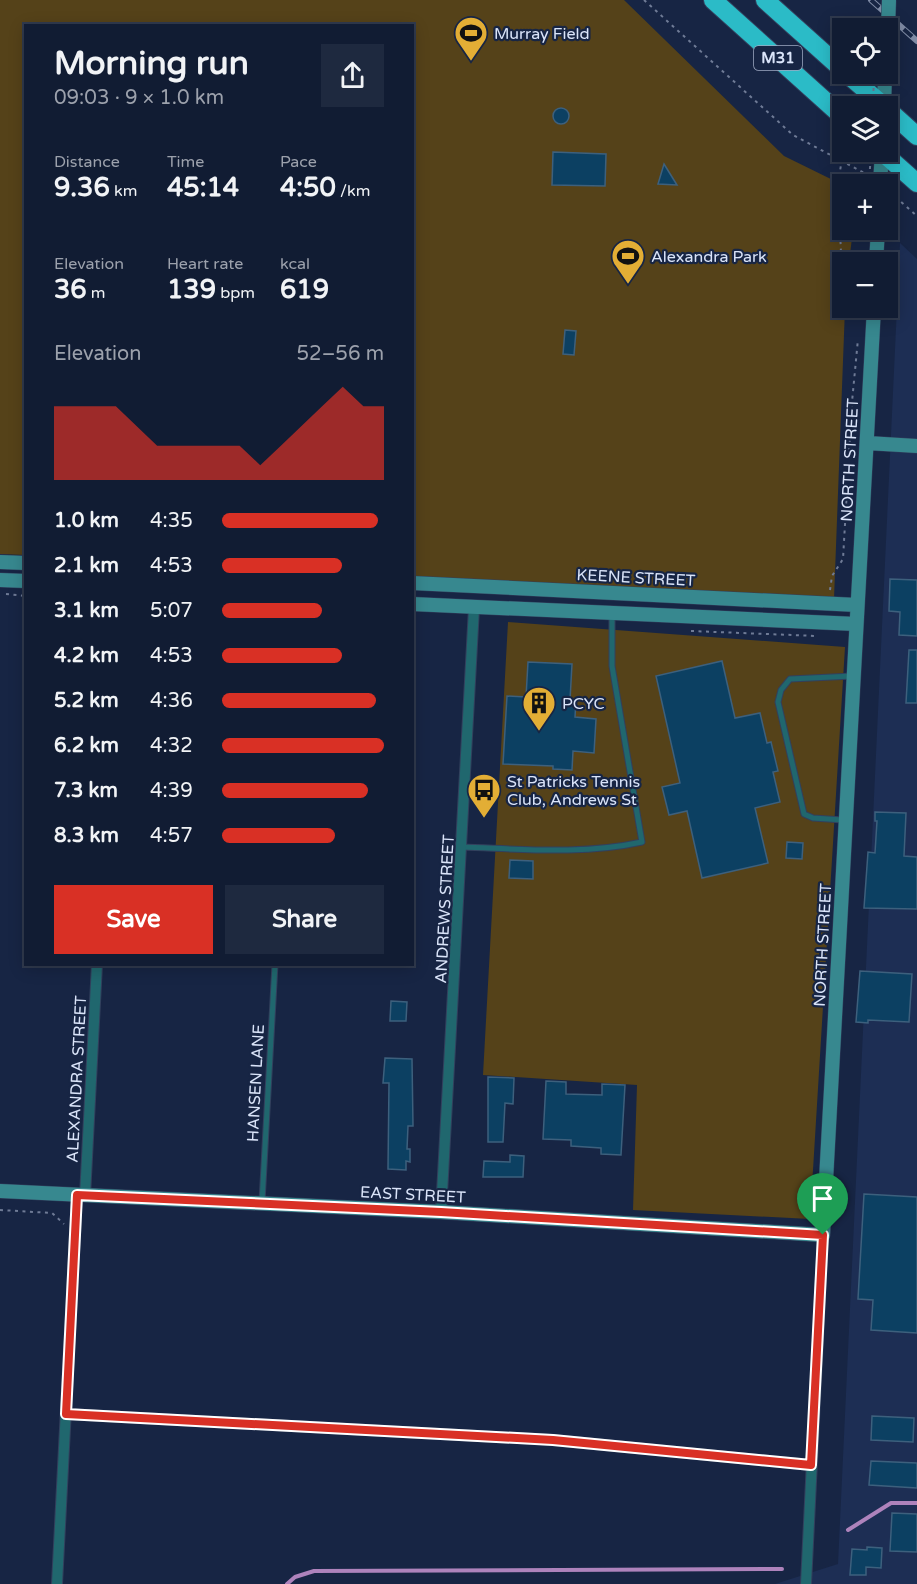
<!DOCTYPE html>
<html lang="en">
<head>
<meta charset="utf-8">
<style>
  body { margin:0; font-family:"Varela Round",sans-serif; background:#1e293f; color:#f1f3f6; height:100vh; display:flex; flex-direction:column; font-size:22px; white-space:nowrap }
  * { box-sizing:border-box; margin:0 }
  p { font-size:20px; color:#9ca1ac }
  .icon { flex:none; width:33px; height:33px; fill:none; stroke:currentColor; stroke-width:2; stroke-linecap:round; stroke-linejoin:round }
  .map { position:relative; flex:1; overflow:hidden }
  .drawer { position:absolute; left:24px; top:24px; width:390px; height:942px; display:flex; flex-direction:column; background:#111c33; border-radius:0px; box-shadow:0 3px 15px #0003,0 0 0 2px #303a4e }
  .drawer>* { flex:none }
  .fabs { position:absolute; left:832px; top:18px; display:grid; gap:12px }
  .fabs a { display:grid; place-items:center; width:66px; height:66px; border-radius:0px; background:#111c33; box-shadow:0 3px 15px #0003,0 0 0 2px #303a4e; font-size:30px }
  .pin { position:absolute; display:grid; place-items:center; width:51px; height:51px; color:#fff; margin:-62px -26px; border-radius:50% 50% 50% 0; rotate:-45deg; box-shadow:0 0 6px #0007 }
  .pin .icon { rotate:45deg }
  .round { display:grid; place-items:center; flex:none; width:63px; height:63px; border-radius:0px; background:#1e293f }
  .overview { display:flex; align-items:center; justify-content:space-between; height:102px; padding:0 30px }
  h1 { font-size:33px; font-weight:700; line-height:45px }
  .metrics { display:grid; grid-template-columns:repeat(3,1fr); gap:9px; height:102px; padding:6px 30px }
  .metrics div { display:grid; align-content:center }
  .metrics b { font-size:26px; font-weight:700 }
  .metrics small { font-size:16px; font-weight:400 }
  .metrics p { font-size:16px }
  .chart { height:168px; padding:12px 30px }
  .chart p { display:flex; justify-content:space-between }
  .chart svg { width:100%; height:108px; margin-top:6px; fill:#d93025; opacity:.7 }
  .action { display:flex; gap:12px; margin-top:auto; padding:12px 30px }
  .action a { flex:1; height:69px; border-radius:0px; background:#d93025; color:#fff; font-size:24px; font-weight:700; line-height:69px; text-align:center }
  .action a+a { background:#1e293f; color:#f1f3f6 }
  ul { padding:0 30px; list-style:none; font-size:20px }
  li { display:grid; grid-template-columns:96px 72px 1fr; align-items:center; height:45px }
  li i { height:15px; border-radius:8px; background:#d93025 }
  .map>svg:first-child { display:block }
  .built { fill:#1d2e54 }
  .green { fill:#554219 }
  .lines { fill:none; stroke-linecap:round; stroke-linejoin:round }
  .stream { stroke:#ae83bc; stroke-width:4 }
  .building { fill:#0c4062; stroke:#3d607d; stroke-width:1.5 }
  .lane-casing { stroke:#32405d; stroke-width:7 }
  .street-casing { stroke:#32405d; stroke-width:12 }
  .secondary-casing { stroke:#32405d; stroke-width:15 }
  .highway-casing { stroke:#32405d; stroke-width:20 }
  .path { stroke:#6f7b96; stroke-width:2; stroke-dasharray:3 4.5; stroke-linecap:butt }
  .lane { stroke:#20676e; stroke-width:5 }
  .street { stroke:#20676e; stroke-width:10 }
  .secondary { stroke:#37888f; stroke-width:14 }
  .highway { stroke:#2bbbc7; stroke-width:18 }
  .rail-casing { stroke:#7f8ba5; stroke-width:6 }
  .rail { stroke:#172544; stroke-width:4; stroke-dasharray:11; stroke-linecap:butt }
  .secondary-bridge-casing { stroke:#32405d; stroke-width:15; stroke-linecap:butt }
  .path-bridge { stroke:#6f7b96; stroke-width:2; stroke-dasharray:3 4.5; stroke-linecap:butt }
  .secondary-bridge { stroke:#37888f; stroke-width:14 }
  .route-casing { stroke:#fff; stroke-width:12 }
  .route { stroke:#d93025; stroke-width:8 }
  .labels { text-anchor:middle; stroke-width:4.5; stroke-linejoin:round; paint-order:stroke }
  .shield { fill:#172544; stroke:#a0abc3; stroke-width:1.5 }
  .shield-label { font-size:15px; font-weight:bold; fill:#dae4f9 }
  .poi-label { font-size:16px; fill:#dae4f9; stroke:#172544; text-anchor:start }
  .street-label { font-size:16px; fill:#dae4f9; stroke:#172544 }
</style>
</head>
<body>
<div class="map">
<svg width="917" height="1584" viewBox="0 0 917 1584">
  <rect width="100%" height="100%" fill="#172544"/>
  <!-- built -->
  <path class="built" d="M900,243L917,259V1584H775L838,1564Z"/>
  <!-- green -->
  <path class="green" d="M0,0H624L784,156L843,185V230H853L849,262H843L845,308L834,599L413,576L412,26H26L25,555L0,554Z
    M508,622L845,647L810,1219L633,1210L637,1085L483,1075Z"/>
  <g class="lines">
    <!-- stream -->
    <path class="stream" d="M848,1530L891,1503H917
      M287,1584L295,1577L314,1571L782,1569"/>
  </g>
  <!-- building -->
  <path class="building" d="M553 116a8 8 0 1 1 16 0a8 8 0 1 1-16 0Z
    M553,152L606,154L605,186L552,185Z
    M664,164L677,185L658,184Z
    M565,330L576,331L574,355L563,354Z
    M890,579L917,580V636L899,635L900,612L889,611Z
    M909,650H917V703H906Z
    M722,661L735,718L760,713L767,743L771,742L778,771L773,772L780,802L755,808L768,863L702,878L687,811L669,815L662,787L680,783L656,676Z
    M528,662L572,664L570,700H576L575,717L596,719L594,753L573,751L572,770L553,769V766L503,764L507,696L526,697Z
    M875,812L906,813L904,856L917,857V909L864,908L868,852L875,853L877,821H875Z
    M787,842L803,843L802,859L786,858Z
    M510,860L533,861V879L509,878Z
    M860,971L912,974L909,1022L868,1020V1023L856,1022Z
    M391,1001L407,1002L406,1021H390Z
    M385,1058L412,1059L413,1126H408L407,1149H410V1162L406,1161V1170L388,1169L389,1083H383Z
    M488,1077L514,1078L513,1104L505,1103L503,1142H488Z
    M546,1081L566,1082V1094L602,1095V1084L625,1085L621,1155L601,1154V1148L571,1146V1140L543,1139Z
    M510,1155L524,1156L523,1177H483L484,1161L510,1162Z
    M864,1194L917,1197V1333L871,1330L873,1300L858,1299Z
    M872,1416L914,1418L913,1442L871,1440Z
    M871,1461L917,1463V1488L869,1485Z
    M892,1513L917,1514V1552L890,1551Z
    M867,1547L882,1548L881,1568L866,1567V1575H850L852,1549L867,1550Z"/>
  <g class="lines">
    <!-- lane casing -->
    <g class="lane-casing">
      <path id="lane" d="M843,820L813,818L804,814L778,702L781,690L790,679L853,676
        M462,847C522,849 583,855 642,842L612,666V615
        M262,1202L275,964"/>
    </g>
    <!-- street casing -->
    <g class="street-casing">
      <path id="street" d="M85,1196L97,964
        M441,1212L474,608
        M66,1414L553,1440L811,1465
        M57,1584L77,1195
        M806,1584L823,1235"/>
    </g>
    <!-- secondary casing -->
    <g class="secondary-casing">
      <path id="secondary" d="M884,106L885,74
        M880,184L882,152
        M876,262L878,230
        M867,443L917,446
        M0,562L26,563
        M0,580L26,581
        M412,583L857,605
        M412,604L856,624
        M0,1191L441,1212L823,1235L874,308"/>
    </g>
    <!-- highway casing -->
    <g class="highway-casing">
      <path id="highway" d="M713,0L843,117
        M765,0L843,70
        M847,74L884,106
        M888,110L917,136
        M882,152L917,183"/>
    </g>
    <!-- path -->
    <path class="path" d="M644,0L793,135L868,175
      M842,159L838,183L843,300
      M890,192L917,216
      M845,308L850,314L862,319
      M830,590L832,576L843,559L852,402L858,339
      M6,594L26,596
      M691,631L817,636
      M0,1210L52,1213L64,1224"/>
    <!-- lane -->
    <use href="#lane" class="lane"/>
    <!-- street -->
    <use href="#street" class="street"/>
    <!-- secondary -->
    <use href="#secondary" class="secondary"/>
    <!-- highway -->
    <use href="#highway" class="highway"/>
    <!-- rail casing -->
    <g class="rail-casing">
      <path id="rail" d="M871,0L917,41"/>
    </g>
    <!-- rail -->
    <use href="#rail" class="rail"/>
    <!-- secondary-bridge casing -->
    <g class="secondary-bridge-casing">
      <path id="secondary-bridge" d="M888,28L889,0"/>
    </g>
    <!-- path-bridge -->
    <path class="path-bridge" d="M873,106L874,74
      M869,184L871,152"/>
    <!-- secondary-bridge -->
    <use href="#secondary-bridge" class="secondary-bridge"/>
  </g>
  <g class="lines">
    <!-- route casing -->
    <g class="route-casing">
      <path id="route" d="M77,1195L441,1212L823,1235L811,1465L553,1440L66,1414Z"/>
    </g>
    <!-- route -->
    <use href="#route" class="route"/>
  </g>
  <!-- icons -->
  <defs>
    <g id="stadium-pin" transform="scale(1.725)"><path d="M0 17L-7.5 6A9.5 9.5 0 1 1 7.5 6Z" fill="#e3ae35" stroke="#172544"/><path d="M0-5a6.5 5 0 1 0 0 10a6.5 5 0 1 0 0-10ZM-3.5-1.8h7v3.6h-7Z" fill="#111"/></g>
    <g id="building-pin" transform="scale(1.725)"><path d="M0 17L-7.5 6A9.5 9.5 0 1 1 7.5 6Z" fill="#e3ae35" stroke="#172544"/><path d="M-4-6H4V6H1V3H-1V6H-4ZM-2.5-4.3h1.7v1.8h-1.7ZM.8-4.3h1.7v1.8H.8ZM-2.5-1h1.7V.8h-1.7ZM.8-1h1.7V.8H.8Z" fill="#111"/></g>
    <g id="bus-pin" transform="scale(1.725)"><path d="M0 17L-7.5 6A9.5 9.5 0 1 1 7.5 6Z" fill="#e3ae35" stroke="#172544"/><path d="M-5-6H5V4H4V6H2V4H-2V6H-4V4H-5ZM-3.5-4V0h7V-4ZM-3.5 1.2v1.5H-2V1.2ZM2 1.2v1.5H3.5V1.2Z" fill="#111"/></g>
  </defs>
  <g fill-rule="evenodd">
    <use href="#stadium-pin" x="471" y="33"/>
    <use href="#stadium-pin" x="628" y="256"/>
    <use href="#building-pin" x="539" y="703"/>
    <use href="#bus-pin" x="484" y="790"/>
  </g>
  <g class="labels">
    <!-- shield labels -->
    <rect class="shield" x="754" y="46" width="48" height="24" rx="4.5"/>
    <g class="shield-label">
      <text x="778" y="63">M31</text>
    </g>
    <!-- poi labels -->
    <g class="poi-label">
      <text x="494" y="39">Murray Field</text>
      <text x="651" y="262">Alexandra Park</text>
      <text x="562" y="709">PCYC</text>
      <text x="507" y="787">St Patricks Tennis<tspan x="507" dy="18">Club, Andrews St</tspan></text>
    </g>
    <!-- street labels -->
    <g class="street-label">
      <text transform="translate(849 460) rotate(-87)" y="6">NORTH STREET</text>
      <text transform="translate(636 577) rotate(3)" y="6">KEENE STREET</text>
      <text transform="translate(444 909) rotate(-87)" y="6">ANDREWS STREET</text>
      <text transform="translate(822 945) rotate(-87)" y="6">NORTH STREET</text>
      <text transform="translate(76 1079) rotate(-87)" y="6">ALEXANDRA STREET</text>
      <text transform="translate(255 1083) rotate(-87)" y="6">HANSEN LANE</text>
      <text transform="translate(413 1194) rotate(3)" y="6">EAST STREET</text>
    </g>
  </g>
</svg>
<div class="fabs">
<a><svg class="icon" aria-label="locate" viewBox="0 0 24 24"><circle cx="12" cy="12" r="6"/><path d="M12 2v4M12 18v4M2 12h4M18 12h4"/></svg></a>
<a><svg class="icon" aria-label="layers" viewBox="0 0 24 24"><path d="M12 4l9 5-9 5-9-5zM3 14l9 5 9-5"/></svg></a>
<a>+</a>
<a>−</a>
</div>
<div class="pin" style="left:823px;top:1235px;background:#1e9e55"><svg class="icon" aria-label="arrive" viewBox="0 0 24 24"><path d="M6 21V4h12l-3 4 3 4H6"/></svg></div>
<section class="drawer">
<div class="overview"><div><h1>Morning run</h1><p>09:03 · 9 × 1.0 km</p></div><a class="round"><svg class="icon" aria-label="share" viewBox="0 0 24 24"><path d="M12 15V3M7 8l5-5 5 5M5 13v7h14v-7"/></svg></a></div>
<div class="metrics">
<div><p>Distance</p><b>9.36<small> km</small></b></div>
<div><p>Time</p><b>45:14</b></div>
<div><p>Pace</p><b>4:50<small> /km</small></b></div>
</div>
<div class="metrics">
<div><p>Elevation</p><b>36<small> m</small></b></div>
<div><p>Heart rate</p><b>139<small> bpm</small></b></div>
<div><p>kcal</p><b>619</b></div>
</div>
<div class="chart"><p><span>Elevation</span>52–56 m</p>
<svg viewBox="0 0 160 44" preserveAspectRatio="none"><path d="M0 44V14L10 14L20 14L30 14L40 22L50 30L60 30L70 30L80 30L90 30L100 38L110 30L120 22L130 14L140 6L150 14L160 14V44z"/></svg>
</div>
<ul>
<li><b>1.0 km</b>4:35<i style="width:96%"></i></li>
<li><b>2.1 km</b>4:53<i style="width:74%"></i></li>
<li><b>3.1 km</b>5:07<i style="width:62%"></i></li>
<li><b>4.2 km</b>4:53<i style="width:74%"></i></li>
<li><b>5.2 km</b>4:36<i style="width:95%"></i></li>
<li><b>6.2 km</b>4:32<i style="width:100%"></i></li>
<li><b>7.3 km</b>4:39<i style="width:90%"></i></li>
<li><b>8.3 km</b>4:57<i style="width:70%"></i></li>
</ul>
<div class="action"><a>Save</a><a>Share</a></div>
</section>
</div>
</body>
</html>
